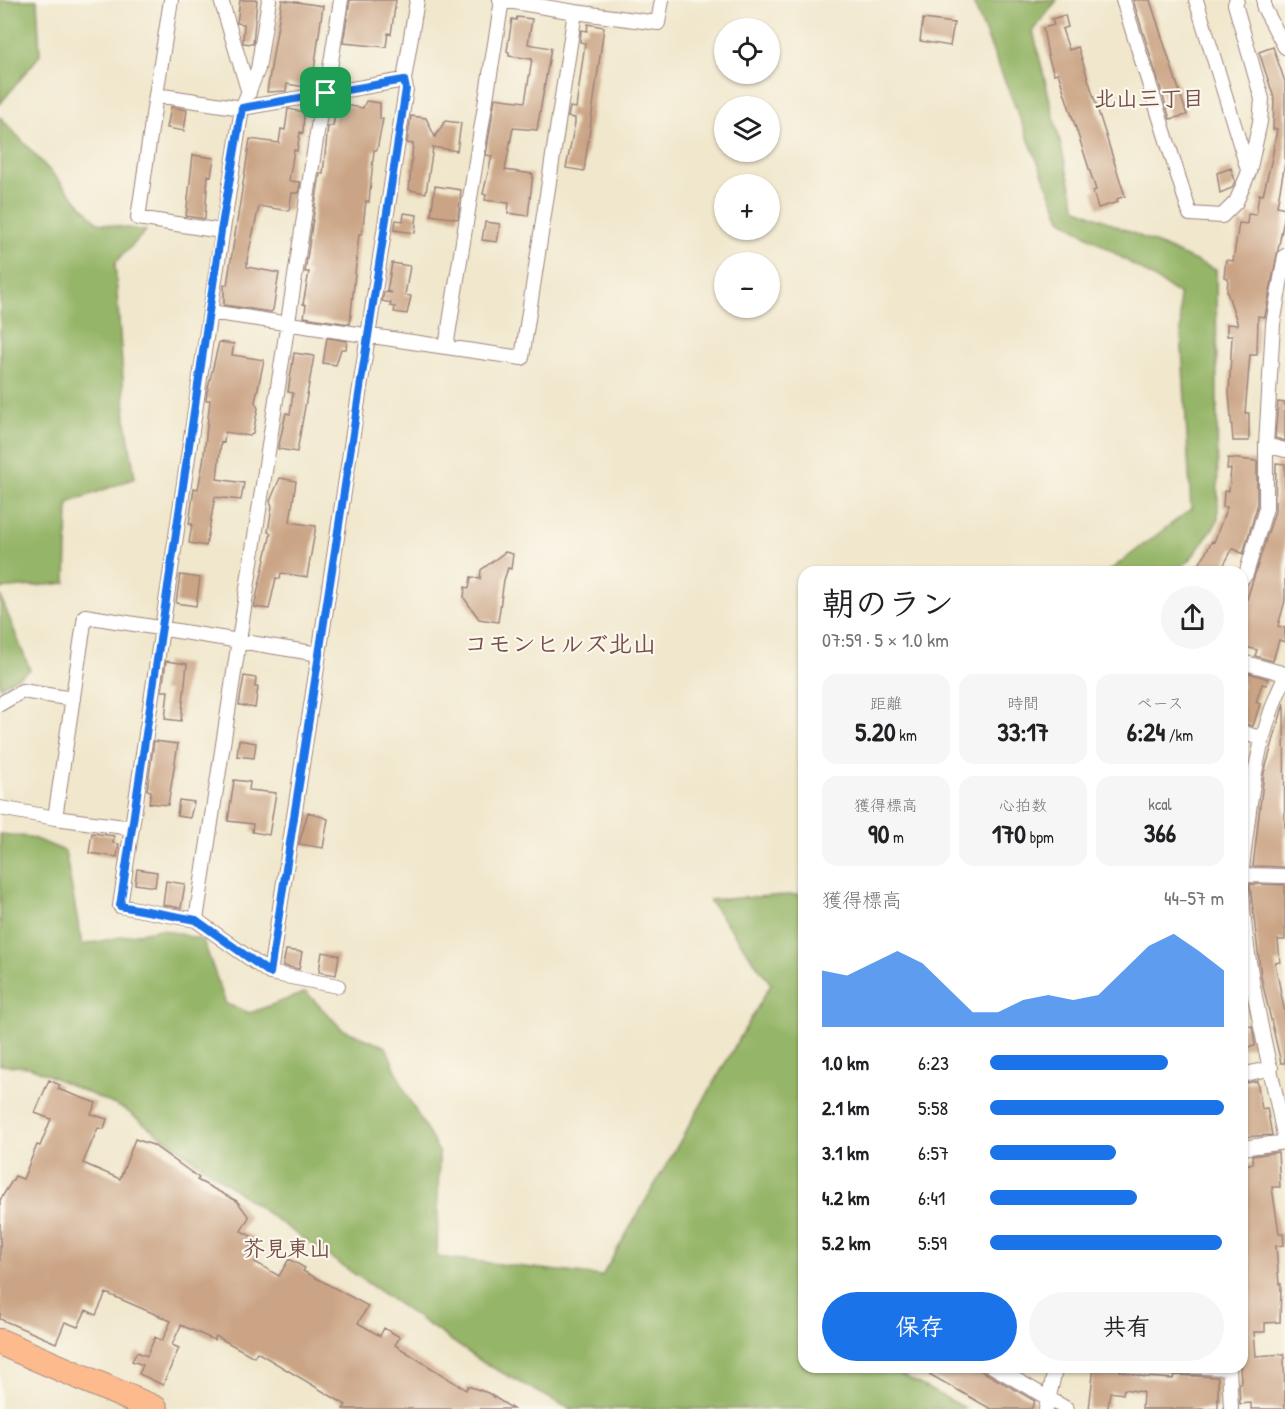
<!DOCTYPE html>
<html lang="ja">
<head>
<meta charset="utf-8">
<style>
  body { margin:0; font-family:"Patrick Hand","Klee One",sans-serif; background:#f6f6f6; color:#202124; height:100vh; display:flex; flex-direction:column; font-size:22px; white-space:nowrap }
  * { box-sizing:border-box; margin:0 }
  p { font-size:20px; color:#757577 }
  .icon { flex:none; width:33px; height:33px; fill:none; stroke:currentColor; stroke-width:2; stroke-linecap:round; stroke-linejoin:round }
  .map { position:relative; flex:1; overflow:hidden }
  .details { position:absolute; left:798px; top:566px; width:450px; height:807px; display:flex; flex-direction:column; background:#fff; border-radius:18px; box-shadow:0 2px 4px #0004 }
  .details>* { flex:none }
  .fabs { position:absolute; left:714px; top:18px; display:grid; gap:12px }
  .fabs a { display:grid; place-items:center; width:66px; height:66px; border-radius:50%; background:#fff; box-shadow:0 2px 4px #0004; font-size:30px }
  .pin { position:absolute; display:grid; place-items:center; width:51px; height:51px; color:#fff; margin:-26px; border-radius:12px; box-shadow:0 3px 9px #0006 }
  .round { display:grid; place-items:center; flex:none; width:63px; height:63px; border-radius:32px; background:#f6f6f6 }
  .headline { display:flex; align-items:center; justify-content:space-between; height:102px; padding:0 24px }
  h1 { font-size:33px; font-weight:800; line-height:45px }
  .stats { display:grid; grid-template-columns:repeat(3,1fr); gap:9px; height:102px; padding:6px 24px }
  .stats div { display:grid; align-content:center; border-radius:15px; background:#f6f6f6; text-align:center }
  .stats b { font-size:26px; font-weight:800 }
  .stats small { font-size:16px; font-weight:400 }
  .stats p { font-size:16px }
  .chart { height:168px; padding:12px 24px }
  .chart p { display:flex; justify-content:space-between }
  .chart svg { width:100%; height:108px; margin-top:6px; fill:#1a73e8; opacity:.7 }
  .primary-button { display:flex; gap:12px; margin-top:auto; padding:12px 24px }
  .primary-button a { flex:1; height:69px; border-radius:36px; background:#1a73e8; color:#fff; font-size:24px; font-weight:800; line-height:69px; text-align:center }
  .primary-button a+a { background:#f6f6f6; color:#202124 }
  ul { padding:0 24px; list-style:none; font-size:20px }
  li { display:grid; grid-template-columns:96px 72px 1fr; align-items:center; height:45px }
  li i { height:15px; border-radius:8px; background:#1a73e8 }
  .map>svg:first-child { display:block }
  .forest { fill:#95b568; stroke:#706a4a; stroke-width:1.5 }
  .building { fill:#cba485 }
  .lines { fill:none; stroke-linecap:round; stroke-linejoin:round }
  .street-casing { stroke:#9d837c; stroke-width:16 }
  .highway-casing { stroke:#9d837c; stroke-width:28 }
  .street { stroke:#fff; stroke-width:14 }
  .highway { stroke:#fcba8d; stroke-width:26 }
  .route-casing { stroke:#fff; stroke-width:12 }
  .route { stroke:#1a73e8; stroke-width:8 }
  .labels { text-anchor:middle; stroke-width:4.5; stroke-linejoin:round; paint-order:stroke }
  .neighbourhood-label { font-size:22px; font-weight:bold; fill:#774e4a; stroke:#fbf7ec }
  .quarter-label { font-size:24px; font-weight:bold; fill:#774e4a; stroke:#fbf7ec }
</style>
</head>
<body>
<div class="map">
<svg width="1285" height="1409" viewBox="0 0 1285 1409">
  <rect width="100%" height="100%" fill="#fbf7ec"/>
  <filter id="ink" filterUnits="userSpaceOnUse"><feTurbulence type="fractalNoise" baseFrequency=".0167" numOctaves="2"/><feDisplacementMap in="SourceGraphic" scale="12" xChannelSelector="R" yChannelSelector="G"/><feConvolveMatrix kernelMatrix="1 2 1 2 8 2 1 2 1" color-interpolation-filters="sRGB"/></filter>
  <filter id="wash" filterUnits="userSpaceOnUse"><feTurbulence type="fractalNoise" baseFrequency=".008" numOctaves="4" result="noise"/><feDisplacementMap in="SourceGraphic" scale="24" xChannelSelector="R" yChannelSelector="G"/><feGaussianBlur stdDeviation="1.35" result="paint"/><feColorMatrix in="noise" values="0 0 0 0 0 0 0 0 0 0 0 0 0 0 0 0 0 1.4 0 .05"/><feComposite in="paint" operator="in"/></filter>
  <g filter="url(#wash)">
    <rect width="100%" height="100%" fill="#f0e7cc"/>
    <!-- forest -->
    <path class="forest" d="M0,0H37L40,55L0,104Z
      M972,0H1057L1033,31L1076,208L1216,270L1218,521L1189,561L1175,571H1109L1191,509L1179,294L1061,219Z
      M0,117L98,223L146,231L115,263L126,422L135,478L68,503L66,583L0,589Z
      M0,595L30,670L0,687Z
      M0,834L30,837L65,851L82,945L160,929L203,940L226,1004L250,1013L306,992L342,1029L386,1047L406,1094L439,1152L437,1257L602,1276L771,984L709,900L804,894V1366L887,1367L967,1409H570L484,1363L292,1231L124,1109L30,1067L0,1065Z"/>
    <g id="blocks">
      <!-- building -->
      <path class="building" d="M240,0H257L253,44L243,43L244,24L237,23Z
        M282,0L323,6L312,85L307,84L306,87L287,84L286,91L267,92Z
        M350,0H396L391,34L388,33L386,47L343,43Z
        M1133,0H1150L1187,115L1170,119Z
        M1065,15L1068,27L1062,29L1069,50L1078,47L1125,196L1117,199L1118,202L1098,208L1093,191L1096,190L1058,73L1054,74L1048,56L1043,28L1054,25L1052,19Z
        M517,17L532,19L528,44L551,48L537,130L513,128L505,170L533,174L528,216L508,213L509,203L485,200L486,195L483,194L492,156L486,155L495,98L525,102L532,59L509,56V52L507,51L512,19L516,20Z
        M923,19L954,23L950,46L920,41Z
        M588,24L604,27L584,171L566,168L575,123V118L568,117L570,107L576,108L585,43L580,42L581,30L587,31Z
        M1273,47L1285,82V163L1277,206L1285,208V214L1265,317L1258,316L1257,355H1250L1245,413H1249V441H1233L1229,392L1232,336H1227V324L1238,325L1227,292L1228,278L1224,277L1226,260L1233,261L1239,223L1247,224L1248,214L1256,215L1259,194L1263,195L1272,158L1277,129H1273L1274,98L1259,52Z
        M366,101L380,103V119H383L377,150H374L369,202L366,201L362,234H359L350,324L304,317L306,305L303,304L309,272H305L320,173L323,174L328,126H333L337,104L363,108Z
        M171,107L187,110L184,131L167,128Z
        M288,109L304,112L303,133L300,132L297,151L294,150L289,181L300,182L299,193H292L289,211L259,206L247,260V267L279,273L273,310L271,312L224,305V285H227L250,139L279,143L281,129L285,130Z
        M411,116L426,118L435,137L445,121L461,123L457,151L433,147L426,193L409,190L413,144L407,143Z
        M193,155L214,158L211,176L208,175L205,219L186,216Z
        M1231,168L1235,181L1232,188L1220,193L1217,173Z
        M435,186L461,190L458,219L431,215Z
        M404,213L417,215L415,233L394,230L396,220L403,221Z
        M485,222L500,224L497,242L482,240Z
        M392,263L410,266L405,295L411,296L407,314L394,312L395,307L390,306L391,303L382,301L384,292L392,293L387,291Z
        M327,338L347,341L346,349H341L336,365L323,363Z
        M219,342L234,344L232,355L264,360L255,402L258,408L253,433L250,436L225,432L224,443L221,442L217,479L244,483L241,500L215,497L206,546L189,543L192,524H189L194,488L198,489L203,463L210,400H206L207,392Z
        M294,353L314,356L297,452L278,449L286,413L290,414L293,393L288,392Z
        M1278,402L1285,403V441L1275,438Z
        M1228,458L1257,461V507L1243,554L1233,548L1220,572H1207L1198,567L1212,541L1214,542L1227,507H1223L1224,491H1229L1231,469H1227Z
        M1276,463L1285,464V601L1278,626L1285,628V642L1279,640L1273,661L1255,656L1257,650L1242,646V598L1247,599L1275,511Z
        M280,478L296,481L290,522L316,526L307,577L281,573L280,579L276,578L269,609L254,607L271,533L268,532L272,506L270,501Z
        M505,552L513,554L511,569L508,568L504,580L498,622L479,619L464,598L465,587L469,588L471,577L480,579L481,570Z
        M180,575L200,578L196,606L176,603Z
        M166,661L187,664L181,721L165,719L168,691H162Z
        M1242,671L1268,679L1266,685L1262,684L1256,702L1260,704L1253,726L1242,723Z
        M244,676L256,678L255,687H258L255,708L239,705Z
        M1284,703L1285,867L1253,866L1264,773Z
        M239,740L256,743L254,758L237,756Z
        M154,741L178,744L168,805L149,803L151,791L147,790Z
        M234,780L250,782L249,790L276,793L269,835L252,832L253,824L228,821Z
        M179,800L194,802L190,818L177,816Z
        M308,812L328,819L323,848L299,844Z
        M92,833L114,836L113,843L119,844L117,857L89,853Z
        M137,869L157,872L155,887L135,884Z
        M166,881L185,884L181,908L163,905Z
        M1250,884L1285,885V940H1278L1280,962L1275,963L1285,1013V1063H1281L1261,977Z
        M286,950L302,952L299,969L283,966Z
        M322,952L339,955L336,975L319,972Z
        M1252,1026L1255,1046L1242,1048V1027Z
        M49,1080L60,1085L58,1089L96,1103L91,1114L107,1119L104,1129L98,1128L83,1163L120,1179L135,1139L153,1145L199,1178L197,1180L237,1201L249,1217L241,1231L255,1238L249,1249L260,1255L255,1262L279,1276L289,1259L305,1268L303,1271L368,1306L358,1323L380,1336L384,1328L400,1337L395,1345L466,1390L468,1386L488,1393L513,1409H343L346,1405L257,1352L254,1357L216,1336L214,1340L181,1325L172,1345L179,1348L163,1385L139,1374L143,1365L132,1361L137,1352L147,1356L155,1337L162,1341L171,1321L106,1293L96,1315L86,1310L78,1327L65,1322L56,1343L0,1319V1200L15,1176L23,1179L37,1145L40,1146L51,1119L35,1113Z
        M1257,1081L1262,1109L1267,1108L1272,1135L1242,1137V1084Z
        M1278,1152L1280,1187H1272L1279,1233H1283L1284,1245L1276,1246L1279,1284H1281L1280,1322L1265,1323V1332H1254L1256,1356L1284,1354L1285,1409H1251V1403L1240,1404L1239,1383H1241L1240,1366H1242L1243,1164H1253L1252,1156Z
        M915,1366H973L1035,1401L1031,1409H991Z
        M1094,1366H1120V1371L1145,1377L1173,1379L1174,1375L1218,1377V1409H1142L1143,1392L1124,1389L1123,1394L1110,1392L1108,1408L1089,1409Z"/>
    </g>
  </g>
  <g filter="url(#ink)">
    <use href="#blocks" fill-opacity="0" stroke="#9d837c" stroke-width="1.5"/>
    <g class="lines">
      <!-- street casing -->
      <g class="street-casing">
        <path id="street" d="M221,0L249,93
          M269,0L258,69L242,108L210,312L446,347
          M500,0H502L575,12L522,358L446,347L502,0
          M1123,0L1190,214L1222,216L1236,202L1249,172L1260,122L1262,99L1235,4L1237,0
          M1196,0L1248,170
          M1264,0V8L1285,47
          M575,12L658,23L662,0
          M326,93L341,0
          M156,95L171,0
          M221,231L138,218L156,95L242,108L404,80L417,0
          M210,312L120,906L196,920L323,94
          M1266,445L1285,450
          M1242,578L1246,574L1266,508V445L1273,324L1285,256
          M319,654L406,89L404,80
          M1242,662L1285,674
          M0,704L22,691L73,699
          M1242,732L1262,739
          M0,808L55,818
          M132,828L55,818L85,616L319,654L270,973L196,920
          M1242,870C1249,803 1256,738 1285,677
          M1242,875L1285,876
          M1242,889C1245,975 1269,1056 1285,1141
          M270,973L338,986
          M1242,1075L1271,1068
          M1242,1148L1285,1142
          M992,1366L1067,1409
          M1171,1366L1229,1368
          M1229,1366L1231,1409
          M1046,1409L1056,1366"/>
      </g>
      <!-- highway casing -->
      <g class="highway-casing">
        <path id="highway" d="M0,1342L155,1409"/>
      </g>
      <!-- street -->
      <use href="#street" class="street"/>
      <!-- highway -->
      <use href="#highway" class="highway"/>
    </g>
  </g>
  <g class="lines" filter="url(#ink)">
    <!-- route casing -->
    <g class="route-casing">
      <path id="route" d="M404,80L406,89L270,973L196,920L120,906L132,828L221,231L242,108Z"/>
    </g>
    <!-- route -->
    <use href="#route" class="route"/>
  </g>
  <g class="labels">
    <!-- neighbourhood labels -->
    <g class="neighbourhood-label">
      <text x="1149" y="106">北山三丁目</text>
      <text x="287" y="1256">芥見東山</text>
    </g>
    <!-- quarter labels -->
    <g class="quarter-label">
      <text x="560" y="652">コモンヒルズ北山</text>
    </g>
  </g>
</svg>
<div class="fabs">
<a><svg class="icon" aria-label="locate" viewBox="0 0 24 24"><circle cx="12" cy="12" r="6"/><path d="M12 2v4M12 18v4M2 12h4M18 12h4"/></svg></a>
<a><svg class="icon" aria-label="layers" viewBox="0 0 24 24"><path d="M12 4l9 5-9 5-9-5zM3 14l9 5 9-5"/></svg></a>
<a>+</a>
<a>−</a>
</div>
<div class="pin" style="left:326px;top:93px;background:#1e9e55"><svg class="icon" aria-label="arrive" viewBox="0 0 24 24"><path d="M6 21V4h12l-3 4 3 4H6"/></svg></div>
<section class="details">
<div class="headline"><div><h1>朝のラン</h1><p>07:59 · 5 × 1.0 km</p></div><a class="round"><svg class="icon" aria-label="share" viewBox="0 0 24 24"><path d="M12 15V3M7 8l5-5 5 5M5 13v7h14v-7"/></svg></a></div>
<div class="stats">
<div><p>距離</p><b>5.20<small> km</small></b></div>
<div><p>時間</p><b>33:17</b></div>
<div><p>ペース</p><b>6:24<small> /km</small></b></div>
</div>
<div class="stats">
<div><p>獲得標高</p><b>90<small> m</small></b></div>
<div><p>心拍数</p><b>170<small> bpm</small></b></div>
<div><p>kcal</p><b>366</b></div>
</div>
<div class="chart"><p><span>獲得標高</span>44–57 m</p>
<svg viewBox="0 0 160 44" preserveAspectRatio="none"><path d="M0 44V21L10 23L20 18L30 13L40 18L50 28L60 38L70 38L80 33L90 31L100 33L110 31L120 21L130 11L140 6L150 13L160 21V44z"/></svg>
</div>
<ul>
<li><b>1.0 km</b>6:23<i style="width:76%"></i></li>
<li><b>2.1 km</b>5:58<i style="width:100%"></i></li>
<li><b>3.1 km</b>6:57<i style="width:54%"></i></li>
<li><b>4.2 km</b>6:41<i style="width:63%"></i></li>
<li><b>5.2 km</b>5:59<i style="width:99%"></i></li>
</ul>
<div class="primary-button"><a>保存</a><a>共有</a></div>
</section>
</div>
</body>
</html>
